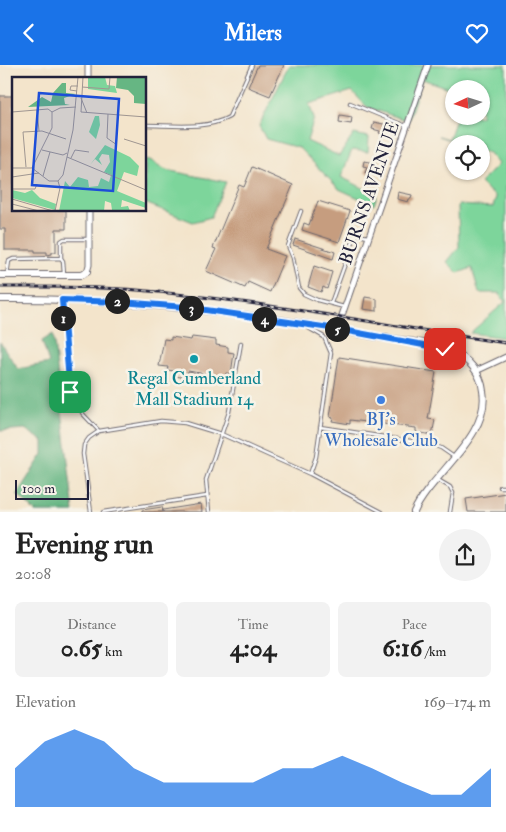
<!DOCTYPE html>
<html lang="en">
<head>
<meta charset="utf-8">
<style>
  body { margin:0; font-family:"IM FELL Double Pica",serif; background:#f2f2f2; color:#222; height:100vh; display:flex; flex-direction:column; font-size:19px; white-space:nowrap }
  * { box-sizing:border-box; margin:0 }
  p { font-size:16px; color:#767676 }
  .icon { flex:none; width:28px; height:28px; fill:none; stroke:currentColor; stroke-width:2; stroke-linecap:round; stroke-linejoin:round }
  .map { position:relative; height:447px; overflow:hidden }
  .sheet { display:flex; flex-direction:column; background:#fff; flex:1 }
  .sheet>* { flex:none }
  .needle { width:32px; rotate:266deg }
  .controls { position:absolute; left:445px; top:15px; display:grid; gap:10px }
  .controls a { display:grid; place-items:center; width:45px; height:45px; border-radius:50%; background:#fff; box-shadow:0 1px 4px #0004; font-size:25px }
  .scale { position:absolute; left:15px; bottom:12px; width:74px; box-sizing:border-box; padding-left:5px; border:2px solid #22223b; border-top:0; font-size:14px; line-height:18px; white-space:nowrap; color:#22223b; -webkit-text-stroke:4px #f7f3e8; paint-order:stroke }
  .pin { position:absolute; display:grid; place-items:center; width:42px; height:42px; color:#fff; margin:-21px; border-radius:10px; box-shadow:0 2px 8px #0006 }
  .km { position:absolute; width:25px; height:25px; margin:-12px; border-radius:50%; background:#222; color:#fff; font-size:14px; line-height:25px; text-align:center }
  .round { display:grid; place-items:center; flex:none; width:52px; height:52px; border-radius:26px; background:#f2f2f2 }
  .overview { display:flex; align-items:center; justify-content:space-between; height:85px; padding:0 15px }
  h1 { font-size:28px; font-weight:700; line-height:38px }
  .metrics { display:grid; grid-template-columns:repeat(3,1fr); gap:8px; height:85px; padding:5px 15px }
  .metrics div { display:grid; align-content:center; border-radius:8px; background:#f2f2f2; text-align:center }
  .metrics b { font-size:25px; font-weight:700 }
  .metrics small { font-size:14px; font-weight:400 }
  .metrics p { font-size:14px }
  .chart { height:140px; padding:10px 15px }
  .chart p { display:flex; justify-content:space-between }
  .chart svg { width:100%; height:90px; margin-top:5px; fill:#1a73e8; opacity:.7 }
  header { display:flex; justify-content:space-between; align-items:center; height:65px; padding:0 15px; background:#1a73e8; color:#fff; font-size:22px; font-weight:700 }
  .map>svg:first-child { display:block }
  .green { fill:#7dd59b; stroke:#507c6b }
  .forest { fill:#66b683; stroke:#446c5f }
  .building { fill:#c69d7f }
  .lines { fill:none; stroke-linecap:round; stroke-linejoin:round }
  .service-casing { stroke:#6b666d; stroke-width:4.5 }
  .minor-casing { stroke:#6b666d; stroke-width:7 }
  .tertiary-casing { stroke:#6b666d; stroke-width:8 }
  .service { stroke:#fff; stroke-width:2.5 }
  .minor { stroke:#fff; stroke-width:5 }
  .tertiary { stroke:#fff; stroke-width:6 }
  .rail-casing { stroke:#22223b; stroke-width:3 }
  .rail { stroke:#f7f3e8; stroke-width:1; stroke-dasharray:4; stroke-linecap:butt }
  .route-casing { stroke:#fff; stroke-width:10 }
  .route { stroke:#1a73e8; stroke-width:6 }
  .culture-dot { fill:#0f9aa8; stroke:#f7f3e8; stroke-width:2 }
  .shop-dot { fill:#3f7fe0; stroke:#f7f3e8; stroke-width:2 }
  .labels { text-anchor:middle; stroke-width:5; stroke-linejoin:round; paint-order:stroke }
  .street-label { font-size:18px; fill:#22223b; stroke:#f7f3e8 }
  .culture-label { font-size:18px; fill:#0d838f; stroke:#f7f3e8 }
  .shop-label { font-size:18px; fill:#366cbe; stroke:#f7f3e8 }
  .inset-road { fill:none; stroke:#9f9691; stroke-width:1 }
  .view { fill:#1d4ed8; fill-opacity:0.15; stroke:#1d4ed8; stroke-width:2.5 }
  .inset-edge { fill:none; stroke:#22223b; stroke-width:2.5 }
</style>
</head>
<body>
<header><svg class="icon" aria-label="back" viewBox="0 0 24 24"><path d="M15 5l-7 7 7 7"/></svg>Milers<svg class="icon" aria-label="heart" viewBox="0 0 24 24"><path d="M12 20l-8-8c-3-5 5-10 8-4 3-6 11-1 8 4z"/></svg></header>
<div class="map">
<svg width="506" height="447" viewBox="0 0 506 447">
  <rect width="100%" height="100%" fill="#f7f3e8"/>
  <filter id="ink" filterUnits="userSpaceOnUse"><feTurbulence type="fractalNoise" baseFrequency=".02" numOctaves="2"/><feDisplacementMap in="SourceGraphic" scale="10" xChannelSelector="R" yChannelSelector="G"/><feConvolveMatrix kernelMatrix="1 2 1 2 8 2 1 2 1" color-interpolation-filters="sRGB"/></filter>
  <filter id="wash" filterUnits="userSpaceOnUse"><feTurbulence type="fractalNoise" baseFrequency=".0096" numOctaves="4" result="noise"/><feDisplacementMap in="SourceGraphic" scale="20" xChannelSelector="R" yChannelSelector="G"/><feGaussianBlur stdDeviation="1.12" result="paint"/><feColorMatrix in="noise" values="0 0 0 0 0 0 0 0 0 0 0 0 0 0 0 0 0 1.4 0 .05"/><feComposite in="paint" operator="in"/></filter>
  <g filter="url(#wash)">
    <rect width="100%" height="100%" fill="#f3e4cb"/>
    <!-- green -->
    <path class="green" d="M289,0H506V273L470,268L505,237L499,228H479L472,203L458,208L447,197L459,182L458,140L493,142L496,132L480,118L498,99L488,87L481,85V79H462L439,71L449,74L457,51H481V24L454,25L422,14L408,56L367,42L352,26L309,39L314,53L307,76L339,91L354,69L369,72L368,87L352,85L341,112L377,130L374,140L339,124L299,83L266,74L259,61Z
      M150,95L166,105L226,117L211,152L193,157L145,138V96Z"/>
    <!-- forest -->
    <path class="forest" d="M53,269L74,447H35L17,429L43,389V376L25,364L0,366V277L18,304L49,298L42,276Z"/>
    <g id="blocks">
      <!-- building -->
      <path class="building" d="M258,0H284L270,31L248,22Z
        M0,31H14V145H66V164H56V187H52V189L47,190V187H35V185H5V164H0Z
        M340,50L352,52L351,59L339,57Z
        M374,57L388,60L386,70L379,68L380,66L372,64Z
        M364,96L376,98L375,103H373L372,109L365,108L367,102L363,101Z
        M252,102L293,120L266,184L285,191L270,227L248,217L245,223L206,206L216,184L213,183L239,120L244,122Z
        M398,127L412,130L411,134H409L408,137L397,134Z
        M318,136L350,146L339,177L302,165L304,158L309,160Z
        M295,174L335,187L333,194L293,180Z
        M314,201L332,207L327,224L323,222L321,227L308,222Z
        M365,232L377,234V246L363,244Z
        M171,272L191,275L192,272L216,275V280L228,282V287L234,288L231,309L226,308L225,312L218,311L217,316L205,314L206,309L188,306L187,313L175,311V306L167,305L168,302L159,301L164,274L171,275Z
        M339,292L436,307L428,354L435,355L432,370L416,367V363L350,355V359L332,356L333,353L330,352Z
        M506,428V447H468L466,434Z
        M201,439L202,447H163V445Z
        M162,442L163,447H142V445Z"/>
    </g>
  </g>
  <g filter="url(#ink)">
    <use href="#blocks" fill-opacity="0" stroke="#6b666d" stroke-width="1"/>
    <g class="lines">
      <!-- service casing -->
      <g class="service-casing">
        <path id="service" d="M350,38L406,61
          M145,60C171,60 206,65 229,52L252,0
          M301,146L288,181L293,193L299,223L304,229L317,235L344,242
          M64,209L63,196L61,193V176L64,174H88
          M7,210L9,196L13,194L61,193
          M62,235L70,327L83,349L99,366
          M331,238L355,171L358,170L368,172
          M307,262L324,272L331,288L316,392L310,409
          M320,362L430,379L441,383L454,392
          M438,415L450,422L453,428L450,447
          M500,422H506
          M91,447L83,389L84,380L89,373L99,366L161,356L185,358L221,369L310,409L382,447
          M103,447L207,431
          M209,447L206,415L229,347L241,278"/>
      </g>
      <!-- minor casing -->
      <g class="minor-casing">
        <path id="minor" d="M88,0V14
          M87,207L89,200V145
          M337,265L428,0
          M476,306L506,292"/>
      </g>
      <!-- tertiary casing -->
      <g class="tertiary-casing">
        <path id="tertiary" d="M0,210H81L87,207
          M0,234C124,233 246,247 367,270C393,275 429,276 452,286C469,294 481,308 483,326C491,371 431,409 414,447"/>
      </g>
      <!-- service -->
      <use href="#service" class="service"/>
      <!-- minor -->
      <use href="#minor" class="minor"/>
      <!-- tertiary -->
      <use href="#tertiary" class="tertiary"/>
      <!-- rail casing -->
      <g class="rail-casing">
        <path id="rail" d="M0,222C46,222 91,221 137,225C261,236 383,260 506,278"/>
      </g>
      <!-- rail -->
      <use href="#rail" class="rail"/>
    </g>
  </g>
  <g class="lines" filter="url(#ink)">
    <!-- route casing -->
    <g class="route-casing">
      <path id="route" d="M70,327L62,235L121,237L185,242L337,264L445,284"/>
    </g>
    <!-- route -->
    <use href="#route" class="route"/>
  </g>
  <!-- markers -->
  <circle class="culture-dot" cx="194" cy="294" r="5"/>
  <circle class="shop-dot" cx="381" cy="335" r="5"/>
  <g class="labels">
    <!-- street labels -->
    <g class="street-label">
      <text transform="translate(369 128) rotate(-71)" y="6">BURNS AVENUE</text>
    </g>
    <!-- culture labels -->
    <g class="culture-label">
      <text x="194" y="319">Regal Cumberland<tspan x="194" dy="21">Mall Stadium 14</tspan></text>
    </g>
    <!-- shop labels -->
    <g class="shop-label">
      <text x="381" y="360">BJ's<tspan x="381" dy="21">Wholesale Club</tspan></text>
    </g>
  </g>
  <!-- overview -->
  <g transform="translate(12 12)">
    <rect width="134" height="134" fill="#f3e4cb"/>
    <path d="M76,0H93L95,8L103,9L105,16L76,12ZM83,39H87L88,48L84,62L77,55ZM93,68L118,80L127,89L125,99L112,95L105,114L134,126V131L110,123L109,130L116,129L118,134L100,133L99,126L93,124L92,134H47L53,104L58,110L66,100L76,103L77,110L86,109L89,101L97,105L99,98L92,95L98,85L97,78L90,77L87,82L90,88L83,82L78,88ZM0,113L13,116L20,113L28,121L44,127L43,133L0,121Z" fill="#7dd59b"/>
    <path d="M105,0H134V27L122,26V19L116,13L104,11ZM50,6H54V16L64,17L52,21L53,27L58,28L16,30L30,20L39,25L41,16Z" fill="#66b683"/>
    <path class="inset-road" d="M71,0L69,35L134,40M70,10L97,12L98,0M65,14L58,13L59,9H66M69,21L75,36M25,33L27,54M0,35L36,32L40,35V51L20,91M40,35L48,31L64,30M96,37L95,61L105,68M112,62L134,69M30,73L51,78L55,76M55,80L134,113M59,81L63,73L77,75M14,90L11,55L30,54L54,62M0,91H20L37,104H46M31,99L38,75M0,100L27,96M46,104L51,98L61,53L66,0M0,112H23L25,107M0,122L41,134M0,127L27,134M43,134L48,111L46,104"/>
    <path class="view" d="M27,16L107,22L101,114L20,108Z"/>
    <rect width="134" height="134" class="inset-edge"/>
  </g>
</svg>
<div class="controls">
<a><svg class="needle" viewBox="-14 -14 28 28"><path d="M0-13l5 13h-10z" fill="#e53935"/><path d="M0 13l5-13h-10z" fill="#767676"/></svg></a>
<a><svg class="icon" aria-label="locate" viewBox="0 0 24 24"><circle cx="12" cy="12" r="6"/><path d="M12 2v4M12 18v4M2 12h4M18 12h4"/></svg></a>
</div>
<div class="scale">100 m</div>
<div class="pin" style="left:70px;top:327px;background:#1e9e55"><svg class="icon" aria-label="arrive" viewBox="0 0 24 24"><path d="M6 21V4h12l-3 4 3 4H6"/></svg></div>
<div class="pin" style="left:445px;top:284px;background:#d93025"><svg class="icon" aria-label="check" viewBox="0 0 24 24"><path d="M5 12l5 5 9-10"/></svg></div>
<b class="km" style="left:63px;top:253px">1</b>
<b class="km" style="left:117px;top:236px">2</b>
<b class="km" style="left:191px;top:243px">3</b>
<b class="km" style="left:264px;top:254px">4</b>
<b class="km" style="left:337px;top:264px">5</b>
</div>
<section class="sheet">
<div class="overview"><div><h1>Evening run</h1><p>20:08</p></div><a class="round"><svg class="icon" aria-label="share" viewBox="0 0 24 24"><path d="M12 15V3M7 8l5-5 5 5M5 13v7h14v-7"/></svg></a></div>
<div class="metrics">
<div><p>Distance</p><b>0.65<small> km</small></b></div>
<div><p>Time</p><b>4:04</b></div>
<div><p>Pace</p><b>6:16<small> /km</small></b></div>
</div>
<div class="chart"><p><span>Elevation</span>169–174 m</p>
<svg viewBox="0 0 160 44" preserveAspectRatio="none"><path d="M0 44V25L10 12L20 6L30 12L40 25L50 32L60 32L70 32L80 32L90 25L100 25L110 19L120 25L130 32L140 38L150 38L160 25V44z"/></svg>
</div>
</section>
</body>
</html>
